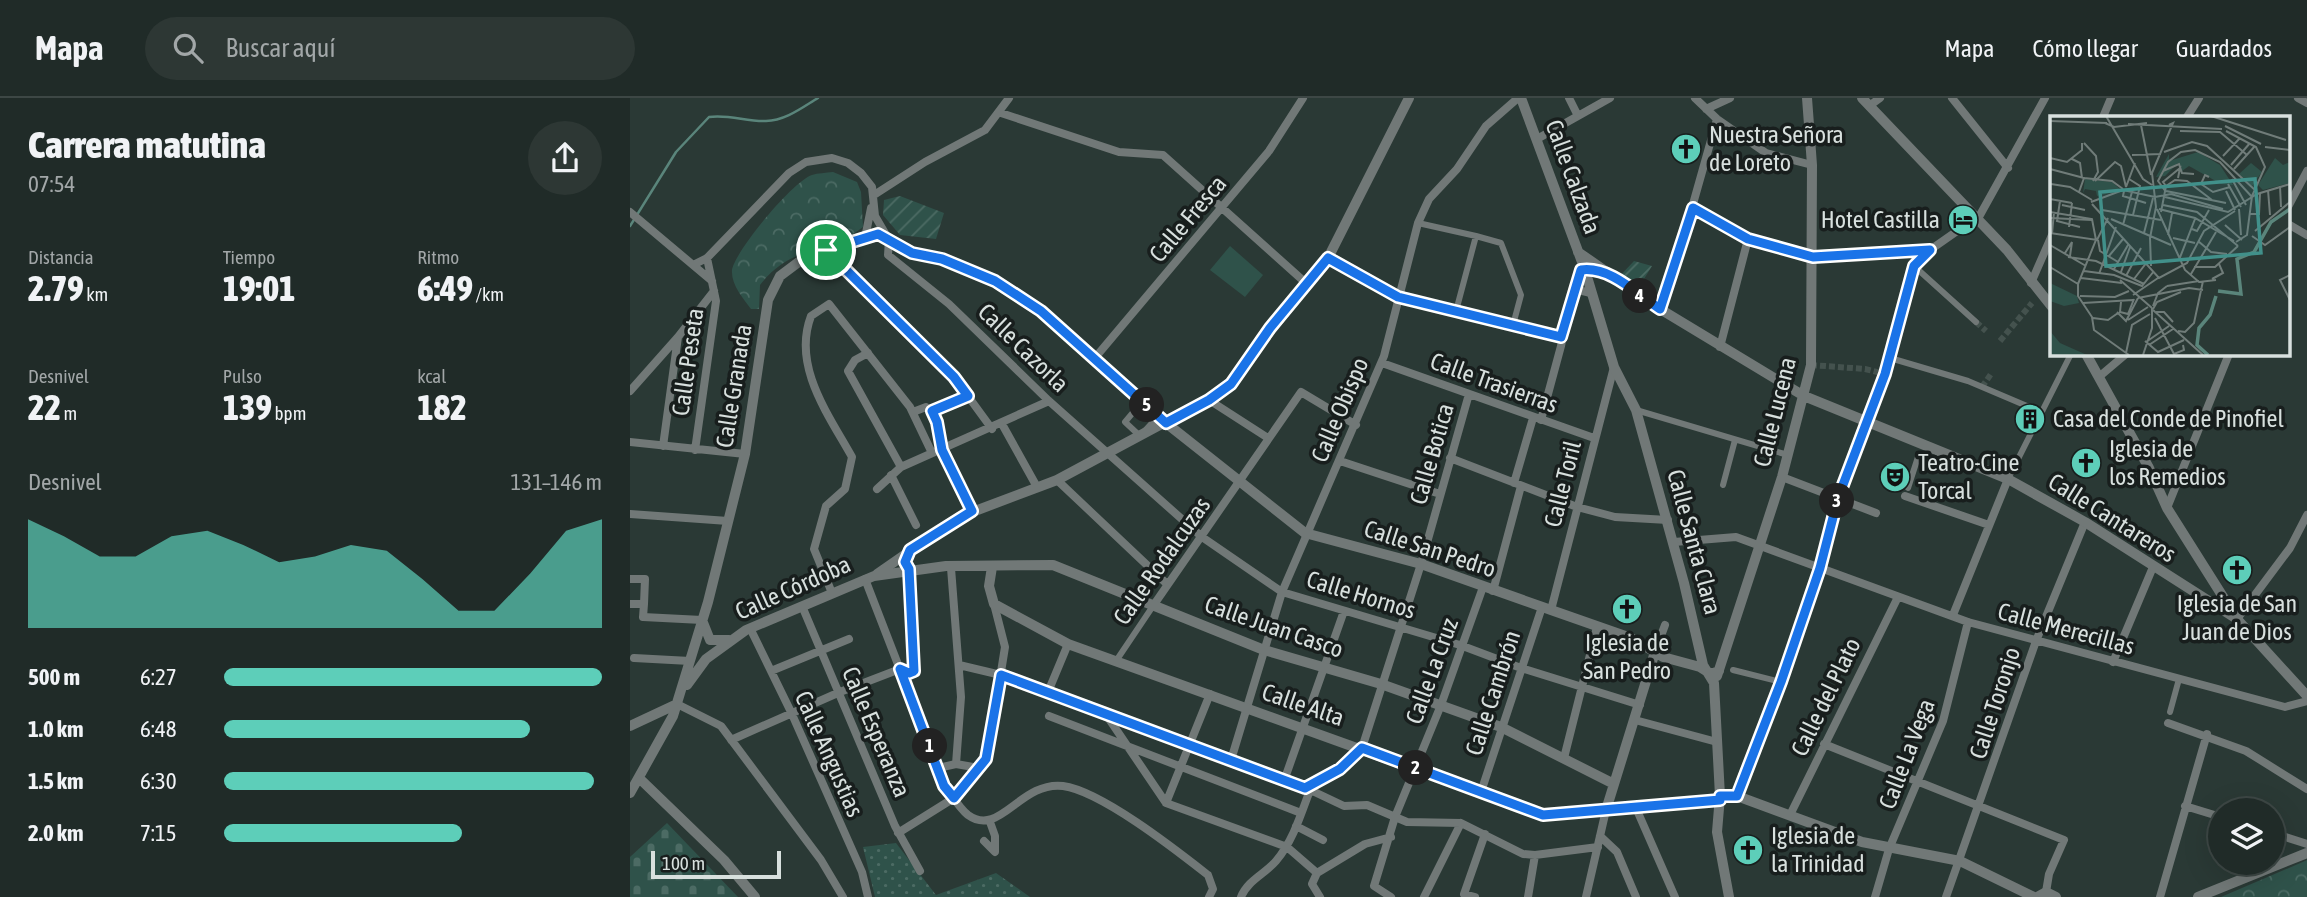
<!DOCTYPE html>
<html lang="es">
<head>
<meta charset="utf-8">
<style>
  body { margin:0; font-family:"Asap Condensed",sans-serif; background:#2d3734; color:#f1f3f6; height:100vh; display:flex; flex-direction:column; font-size:26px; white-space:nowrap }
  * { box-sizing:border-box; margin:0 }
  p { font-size:23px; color:#a2a7a8 }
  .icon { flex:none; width:38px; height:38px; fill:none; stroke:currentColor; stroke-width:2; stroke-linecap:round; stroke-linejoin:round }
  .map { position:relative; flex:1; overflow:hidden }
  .sheet { display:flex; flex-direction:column; background:#202b28; width:630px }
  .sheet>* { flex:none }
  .buttons { position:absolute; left:1578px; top:700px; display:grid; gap:14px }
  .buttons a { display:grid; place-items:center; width:77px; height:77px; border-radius:50%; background:#202b28; box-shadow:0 7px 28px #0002,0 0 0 2px #3d4745; font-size:35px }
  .scale { position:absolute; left:21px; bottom:18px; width:130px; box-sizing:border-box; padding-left:7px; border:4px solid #d8e0de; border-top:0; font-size:19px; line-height:24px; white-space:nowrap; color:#d8e0de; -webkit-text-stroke:5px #181e1d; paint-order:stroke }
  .pin { position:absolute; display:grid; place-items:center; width:60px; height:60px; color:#fff; margin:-30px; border:4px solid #fff; border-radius:50%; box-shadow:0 2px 7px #0007 }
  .km { position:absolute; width:35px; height:35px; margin:-18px; border-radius:50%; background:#222; color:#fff; font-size:19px; line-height:35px; text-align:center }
  .round { display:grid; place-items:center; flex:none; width:74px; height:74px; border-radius:37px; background:#2d3734 }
  .overview { display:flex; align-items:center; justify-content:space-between; height:119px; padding:0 28px }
  h1 { font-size:38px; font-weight:800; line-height:52px }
  .figures { display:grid; grid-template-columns:repeat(3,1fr); gap:10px; height:119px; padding:7px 28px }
  .figures div { display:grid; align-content:center }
  .figures b { font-size:35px; font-weight:800 }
  .figures small { font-size:19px; font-weight:400 }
  .figures p { font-size:19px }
  .chart { height:196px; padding:14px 28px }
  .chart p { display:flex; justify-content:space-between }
  .chart svg { width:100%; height:126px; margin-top:7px; fill:#5dceb9; opacity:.7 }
  ul { padding:0 28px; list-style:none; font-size:23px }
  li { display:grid; grid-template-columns:112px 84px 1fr; align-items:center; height:52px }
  li i { height:18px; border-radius:9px; background:#5dceb9 }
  header { display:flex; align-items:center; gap:42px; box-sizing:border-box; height:98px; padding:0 35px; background:#202b28; border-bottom:2px solid #3d4745 }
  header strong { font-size:33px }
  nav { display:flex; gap:38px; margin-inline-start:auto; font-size:24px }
  .search { width:490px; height:63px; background:#2d3734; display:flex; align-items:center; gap:18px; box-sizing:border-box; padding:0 24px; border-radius:38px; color:#a2a7a8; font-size:26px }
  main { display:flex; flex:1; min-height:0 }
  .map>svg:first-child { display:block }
  .grass { fill:url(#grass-dots) }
  .forest { fill:url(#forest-crowns) }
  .cemetery { fill:url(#cemetery-stones) }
  .garden { fill:url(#garden-furrows) }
  .pitch { fill:#2f524a }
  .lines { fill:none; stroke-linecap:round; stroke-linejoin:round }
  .stream { stroke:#5a857b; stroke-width:2.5 }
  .pedestrian-tunnel { stroke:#44524e; stroke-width:6; stroke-dasharray:6 3; stroke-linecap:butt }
  .pedestrian { stroke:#717877; stroke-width:6 }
  .minor { stroke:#717877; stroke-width:8 }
  .tertiary { stroke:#717877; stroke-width:10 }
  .route-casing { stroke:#fff; stroke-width:14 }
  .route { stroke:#1a73e8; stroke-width:9 }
  .labels { text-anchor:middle; stroke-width:7; stroke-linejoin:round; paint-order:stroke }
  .poi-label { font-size:24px; fill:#d8e0de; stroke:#181e1d; text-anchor:start }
  .street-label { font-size:24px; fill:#d8e0de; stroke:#181e1d }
  .inset-river { fill:none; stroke:#5a857b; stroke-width:3.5 }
  .inset-road { fill:none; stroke:#707c79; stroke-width:2 }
  .view { fill:#41908a; fill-opacity:0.15; stroke:#41908a; stroke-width:3.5 }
  .inset-edge { fill:none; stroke:#d8e0de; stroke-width:3.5 }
</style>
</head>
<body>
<header>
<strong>Mapa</strong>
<div class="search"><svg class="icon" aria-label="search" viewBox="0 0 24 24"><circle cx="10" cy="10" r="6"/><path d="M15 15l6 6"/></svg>Buscar aquí</div>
<nav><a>Mapa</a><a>Cómo llegar</a><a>Guardados</a></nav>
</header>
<main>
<section class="sheet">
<div class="overview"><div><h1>Carrera matutina</h1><p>07:54</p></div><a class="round"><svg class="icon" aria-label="share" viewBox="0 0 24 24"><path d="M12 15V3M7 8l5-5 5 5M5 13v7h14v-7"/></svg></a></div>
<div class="figures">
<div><p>Distancia</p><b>2.79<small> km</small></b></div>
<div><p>Tiempo</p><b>19:01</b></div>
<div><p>Ritmo</p><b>6:49<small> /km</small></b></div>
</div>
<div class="figures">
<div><p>Desnivel</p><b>22<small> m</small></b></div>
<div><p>Pulso</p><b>139<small> bpm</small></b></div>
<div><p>kcal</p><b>182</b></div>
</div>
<div class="chart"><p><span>Desnivel</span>131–146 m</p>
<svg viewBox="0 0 160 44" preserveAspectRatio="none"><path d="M0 44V6L10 12L20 19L30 19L40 12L50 10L60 15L70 21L80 19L90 15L100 17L110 27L120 38L130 38L140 25L150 10L160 6V44z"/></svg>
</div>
<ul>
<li><b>500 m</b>6:27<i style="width:100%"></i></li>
<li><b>1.0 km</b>6:48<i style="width:81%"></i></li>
<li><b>1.5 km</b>6:30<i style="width:98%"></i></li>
<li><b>2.0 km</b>7:15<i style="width:63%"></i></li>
</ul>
</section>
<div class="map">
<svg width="1677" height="799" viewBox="0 0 1677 799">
  <defs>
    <pattern id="grass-dots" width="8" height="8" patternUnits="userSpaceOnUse" patternTransform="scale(1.75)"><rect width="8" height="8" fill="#2f524a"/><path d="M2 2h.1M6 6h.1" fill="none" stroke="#4c6b64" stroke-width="1.8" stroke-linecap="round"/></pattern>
    <pattern id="forest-crowns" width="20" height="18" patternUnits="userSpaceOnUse" patternTransform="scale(1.75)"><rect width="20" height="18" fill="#2f524a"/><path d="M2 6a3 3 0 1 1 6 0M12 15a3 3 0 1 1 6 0" fill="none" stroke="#4c6b64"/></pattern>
    <pattern id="cemetery-stones" width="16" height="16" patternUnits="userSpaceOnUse" patternTransform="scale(1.75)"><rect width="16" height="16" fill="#2f524a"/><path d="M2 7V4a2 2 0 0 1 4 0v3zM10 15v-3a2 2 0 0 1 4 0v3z" fill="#4c6b64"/></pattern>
    <pattern id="garden-furrows" width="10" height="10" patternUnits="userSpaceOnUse" patternTransform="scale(1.75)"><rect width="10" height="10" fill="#2f524a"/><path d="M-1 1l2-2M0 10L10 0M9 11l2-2" fill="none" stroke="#4c6b64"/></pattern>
  </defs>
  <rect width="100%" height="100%" fill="#2a3935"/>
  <!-- grass -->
  <path class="grass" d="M266,745L306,797L366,775L400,799H245L233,749Z"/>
  <!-- forest -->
  <path class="forest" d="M203,74L227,84L231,94L233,129C199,156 161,146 130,187L129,211H121C113,200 101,187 102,172C105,153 163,83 182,77C188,75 196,75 203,74Z
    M1677,762V799H1591L1675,763Z"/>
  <!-- cemetery -->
  <path class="cemetery" d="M37,725L108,799H0V759Z"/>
  <!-- garden -->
  <path class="garden" d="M270,98L314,115L306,141L270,137L253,117L254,102Z
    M1004,163L1022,168L1006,194L986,182Z"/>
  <!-- pitch -->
  <path class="pitch" d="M600,148L633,177L615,199L580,172Z"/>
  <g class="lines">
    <!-- stream -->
    <path class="stream" d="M0,128L46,54L79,19C99,16 117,24 136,23C155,23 173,9 188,0"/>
    <!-- pedestrian-tunnel -->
    <path class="pedestrian-tunnel" d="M1346,224L1356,233
      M1370,243L1402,205
      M1181,267L1235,271L1255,276
      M1352,289L1361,276"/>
    <!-- pedestrian -->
    <path class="pedestrian" d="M788,125L846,138L826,213
      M846,138L871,145L891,197L883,227
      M1183,159L1300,152
      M1260,260L1338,283L1411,314
      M511,305L521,315L522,325L510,338L495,324Z
      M1006,312L1158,357
      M1239,322L1260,260L1284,168L1346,224
      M1378,381L1441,256
      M1093,387L1105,342
      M1278,390L1288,359
      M486,563L523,508
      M1103,572L1151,584
      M1540,614L1549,581"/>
    <!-- minor -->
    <path class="minor" d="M939,0L948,18
      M1065,0L1087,21L1136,55L1182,67
      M1322,0L1378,70
      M1668,0L1677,5
      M1239,8L1250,0
      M1076,11L1100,0
      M371,15L489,54L533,57L677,186
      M1473,19L1481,0
      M1557,19L1569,0
      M907,41L980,0
      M244,97L295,64L355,32L379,0
      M1658,109L1677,73
      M1063,110L1118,141L1183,159
      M0,114L82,183
      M1658,126L1677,137
      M235,140L241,110
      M196,152L324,279L362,331
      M698,160L768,199L931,239
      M65,166L77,160L159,75L176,64L202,60L218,65L231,75L242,89L245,118L259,142L258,157L319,206L419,303L572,439L652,494L830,547L891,570L1010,607
      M1284,168L1300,152L1350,117L1415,0
      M1401,185L1422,137
      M944,194L947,178L955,172
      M1030,211L1052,145L1087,21
      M1090,249L1118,141
      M238,255L225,262L218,273L271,369
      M464,261L639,53L673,0
      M752,265L964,340
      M1470,278L1496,256
      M0,293L48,239
      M579,302L638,340
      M302,313L338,298
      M283,314L296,309C311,320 307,338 312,354C319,374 333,394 342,413
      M911,322L931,248L941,198L948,192L961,195
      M372,326L407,389
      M0,344L115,356
      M33,348L48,239L84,193
      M65,352L86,203L77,160
      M820,360L947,409L985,419L1038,422
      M710,363L810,396
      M261,377L286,427
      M1152,379L1246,415
      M427,382L537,486
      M884,385L903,320
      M247,391L271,369L419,303
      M1275,398L1359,427
      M1537,410L1599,256
      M0,416L98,423
      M1044,444L1106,439L1338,524L1655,609L1677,603
      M321,470L331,599L326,666
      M0,481H15L14,506H0
      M235,481L315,688C322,697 329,710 338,717C370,740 390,683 433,688C471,693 546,752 578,777L583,791L579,799
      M863,493L891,388
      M202,495L184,451L196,408L215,391L222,359C198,316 162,268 181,218L199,206L280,309L302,355
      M14,506L13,519L72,522
      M172,508L265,728L290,773
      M523,508L671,294L726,327
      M921,512L984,269
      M1323,517L1378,381
      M1607,521L1660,450L1677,417
      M120,530L161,614L232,774L238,799
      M1025,554L1035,527
      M4,560L60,563
      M1483,564L1523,469
      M329,567L371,577L655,680L714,708L737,707L777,724L831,725L893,756L905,757L968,749
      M270,571L279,575L284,573L279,471
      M141,573L219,541
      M418,594L438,546
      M47,606L91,628L191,762L213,799
      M475,615L536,705L657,749L687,775
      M419,618L671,715
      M1005,622L1087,644
      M1538,625L1616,653L1677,691
      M101,642L210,594L270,571
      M1194,646L1434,742L1419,776L1416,794
      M934,660L967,529
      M601,662L652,494L754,258L788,125L799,101L827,71L856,28L888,0
      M308,670L326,666L349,670
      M655,680L714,513
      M675,690L710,671L732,650L791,466L839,296
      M851,694L912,509
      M1107,698C1123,668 1132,634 1144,603C1178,510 1203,414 1239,322
      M536,705L580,596
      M1555,708L1591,719
      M1006,710L1045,799
      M1160,717L1268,499
      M666,728L693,742
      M268,735L324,700L357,661L375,549L364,506
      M1643,735L1677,746
      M970,738L987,754L1006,799
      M354,743L365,754V738L360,724
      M687,775L735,746L761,739
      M687,775L682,786L690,799
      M611,799C618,782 635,776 646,763C663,743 671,716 680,692
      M761,799L744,788L765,719L811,607L853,489
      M794,799L831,725
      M845,799L834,796L855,736
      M898,799L905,757
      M956,799L976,712
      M1245,799L1259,751L1313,623L1338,524
      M1316,799L1406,543L1455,424
      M1530,799L1577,636"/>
    <!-- tertiary -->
    <path class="tertiary" d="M891,0L955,172L984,269L1006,312L1054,485L1073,567L1084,585L1090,698L1087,734L1099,799
      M1232,0L1377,152L1422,209
      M948,154L1030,211L1174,298L1378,381L1455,424L1607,521L1677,598
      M1456,256L1519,370L1537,410L1607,521
      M362,469L359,488L364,506L438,546L913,717L1090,702
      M247,476L329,419L427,382L593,293L698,160L779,0
      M72,522L80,542H99
      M1087,578L1152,379L1181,267L1182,67L1177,0
      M57,587L76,561L116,532L244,478L316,468L423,467L634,552L751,586L871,629L984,686
      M0,628L47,606
      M9,680L94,762L125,799
      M0,695L43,618L78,504L115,356L138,202L150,178L170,163L248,136L282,155L312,161L365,183L411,213L536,325L675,435L791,466L921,512L1001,540L1033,559L1070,569L1081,576L1089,573
      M1090,698H1107L1232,744L1330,763L1404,799
      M976,712L1025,554
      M1407,799L1416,794L1426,799
      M1568,799L1677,755"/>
  </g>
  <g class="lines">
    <!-- route casing -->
    <g class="route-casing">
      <path id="route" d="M1063,110L1118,141L1183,159L1300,152L1284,168L1255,276L1208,400L1190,470L1151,584L1107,698H1090V702L913,717L732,650L710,671L675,690L371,577L356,661L324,700L314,688L270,571L279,575L284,573L279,471L275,464L280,452L342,413L312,352L307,324L302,313L338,298L324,279L196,152L248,136L282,155L312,161L365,183L411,213L536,325L579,302L601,286L640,230L698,160L768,199L931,239L951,172C980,168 1006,195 1030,211Z"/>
    </g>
    <!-- route -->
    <use href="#route" class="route"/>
  </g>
  <!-- icons -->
  <defs>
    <g id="church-disc" transform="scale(1.575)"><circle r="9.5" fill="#5dceb9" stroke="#181e1d"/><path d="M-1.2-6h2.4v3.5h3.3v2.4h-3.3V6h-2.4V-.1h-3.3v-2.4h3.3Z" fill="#111"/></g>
    <g id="hotel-disc" transform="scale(1.575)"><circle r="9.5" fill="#5dceb9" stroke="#181e1d"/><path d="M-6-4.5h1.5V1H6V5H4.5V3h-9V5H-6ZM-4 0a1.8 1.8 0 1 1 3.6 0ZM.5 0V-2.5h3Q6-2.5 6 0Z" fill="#111"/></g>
    <g id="building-disc" transform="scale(1.575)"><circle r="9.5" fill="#5dceb9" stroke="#181e1d"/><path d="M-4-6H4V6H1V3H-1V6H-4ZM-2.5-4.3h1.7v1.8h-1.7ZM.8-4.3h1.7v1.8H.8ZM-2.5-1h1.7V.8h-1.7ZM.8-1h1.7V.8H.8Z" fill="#111"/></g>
    <g id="theatre-disc" transform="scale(1.575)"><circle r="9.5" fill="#5dceb9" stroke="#181e1d"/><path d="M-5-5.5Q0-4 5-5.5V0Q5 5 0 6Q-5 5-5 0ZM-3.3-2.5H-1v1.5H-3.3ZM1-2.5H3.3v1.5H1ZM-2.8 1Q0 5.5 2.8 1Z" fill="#111"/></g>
  </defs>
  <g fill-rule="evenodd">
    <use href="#church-disc" x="1056" y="51"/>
    <use href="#hotel-disc" x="1333" y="122"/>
    <use href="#building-disc" x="1400" y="321"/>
    <use href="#church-disc" x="1456" y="365"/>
    <use href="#theatre-disc" x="1265" y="379"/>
    <use href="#church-disc" x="1607" y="472"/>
    <use href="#church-disc" x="997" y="511"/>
    <use href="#church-disc" x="1118" y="752"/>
  </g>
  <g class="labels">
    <!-- poi labels -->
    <g class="poi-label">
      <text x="1079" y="45">Nuestra Señora<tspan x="1079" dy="28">de Loreto</tspan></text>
      <text x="1310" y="130" text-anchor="end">Hotel Castilla</text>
      <text x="1423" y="329">Casa del Conde de Pinofiel</text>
      <text x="1479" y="359">Iglesia de<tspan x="1479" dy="28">los Remedios</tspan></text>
      <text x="1288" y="373">Teatro-Cine<tspan x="1288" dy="28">Torcal</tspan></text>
      <text x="1607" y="514" text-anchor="middle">Iglesia de San<tspan x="1607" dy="28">Juan de Dios</tspan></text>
      <text x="997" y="553" text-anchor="middle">Iglesia de<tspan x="997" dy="28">San Pedro</tspan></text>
      <text x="1141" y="746">Iglesia de<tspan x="1141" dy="28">la Trinidad</tspan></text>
    </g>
    <!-- street labels -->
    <g class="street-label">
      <text transform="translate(943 79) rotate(70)" y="8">Calle Calzada</text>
      <text transform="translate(558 121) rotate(-50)" y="8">Calle Fresca</text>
      <text transform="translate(393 250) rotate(44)" y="8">Calle Cazorla</text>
      <text transform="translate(58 264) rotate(-82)" y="8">Calle Peseta</text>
      <text transform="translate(864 285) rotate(20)" y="8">Calle Trasierras</text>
      <text transform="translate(104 288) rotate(-81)" y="8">Calle Granada</text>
      <text transform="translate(710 312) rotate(-67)" y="8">Calle Obispo</text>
      <text transform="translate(1145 314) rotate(-76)" y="8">Calle Lucena</text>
      <text transform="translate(802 356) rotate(-74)" y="8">Calle Botica</text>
      <text transform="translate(933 386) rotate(-76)" y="8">Calle Toril</text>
      <text transform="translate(1482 420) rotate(32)" y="8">Calle Cantareros</text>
      <text transform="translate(1064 444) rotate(75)" y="8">Calle Santa Clara</text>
      <text transform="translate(800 451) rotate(18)" y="8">Calle San Pedro</text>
      <text transform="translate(532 463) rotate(-55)" y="8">Calle Rodalcuzas</text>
      <text transform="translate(163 490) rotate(-24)" y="8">Calle Córdoba</text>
      <text transform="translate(731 497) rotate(17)" y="8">Calle Hornos</text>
      <text transform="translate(644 529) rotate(19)" y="8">Calle Juan Casco</text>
      <text transform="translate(1436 531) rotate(15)" y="8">Calle Merecillas</text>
      <text transform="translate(802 573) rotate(-70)" y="8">Calle La Cruz</text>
      <text transform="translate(863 595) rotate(-72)" y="8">Calle Cambrón</text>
      <text transform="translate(1196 599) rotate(-64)" y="8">Calle del Plato</text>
      <text transform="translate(1365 605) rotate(-72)" y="8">Calle Toronjo</text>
      <text transform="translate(673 607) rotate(19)" y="8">Calle Alta</text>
      <text transform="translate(246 634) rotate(67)" y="8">Calle Esperanza</text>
      <text transform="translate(199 656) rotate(66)" y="8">Calle Angustias</text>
      <text transform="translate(1277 656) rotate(-69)" y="8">Calle La Vega</text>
    </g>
  </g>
  <!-- overview -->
  <g transform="translate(1420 18)">
    <rect width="240" height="240" fill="#2a3935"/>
    <path d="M148,36L170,49L183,69L171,68L139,50L132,55L128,47L115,60L106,61L119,38V45Z" fill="#2f524a"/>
    <path d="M225,42L233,49L240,46V67L213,74L208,69ZM35,63L62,66L71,74L47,80L46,75L35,73L33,77ZM0,167L27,180L29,187L14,190L0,185ZM0,215L10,227L37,239H0Z" fill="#2f524a"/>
    <path d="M201,47L212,56L202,70L189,58Z" fill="#2f524a"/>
    <path class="inset-river" d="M168,175L191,178L187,143L204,136L221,106L240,93M158,239L147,229L149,212L160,199L166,180"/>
    <path class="inset-road" d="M56,0L93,63L102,69M161,0L236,24M0,5L57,7M55,7L64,11L97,7M78,8L172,13M91,9L101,59M175,10L211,28M130,15L170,16L197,39M176,15L206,31L215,51L202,80L197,119L186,126M34,27L46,40L48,56L43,65M215,31L240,34M114,36L142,26L157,30L205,74M82,39L111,38M173,40L190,22M0,42L17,46L32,34V27M22,43L30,47L32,62M181,49L200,27M0,53L34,62L29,76M184,53L205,30M113,55L129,48L132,57L144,58M159,61L155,59L151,68L163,76L180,71M34,62L62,65L73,73M79,63L90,70L83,99M182,63L196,89M45,65L65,46L71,50L76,71M1,68L20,71L42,84M178,68L191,91M116,70L113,66L130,52L128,62M230,70L231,91M76,71L85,47M218,74L220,99M74,75L73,80L96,87M116,75L176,87M176,75L185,94M116,76L108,65L118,46L131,36L145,34L170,46L202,81M105,81L121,78L173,93M115,81L178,96L207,78L240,68M0,83L22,87M10,85L7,105L30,111M41,86L73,74L105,81M42,88L109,162L137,147L154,115L185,95M12,89L35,94M113,89L147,96L188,130M107,93L135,154L149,166L166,164M109,93L145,102L184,125M189,93L191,119M52,94L111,104M0,96L42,103L46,124L28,168V180L42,201L44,214L79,239M111,96L116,70L125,64L137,65L162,84M199,98H209L210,77M0,102L42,104M61,103L121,129M73,109L83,72M175,109L192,124M19,111L22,87M142,113L147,115L159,94M205,115L240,86M0,117L47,124L58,102M94,117L103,82M2,118L4,96M118,119L122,97M202,120L215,129L240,111M123,122L145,127M48,124L50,135L68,146M148,125L161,136L177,138M0,129L36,150M15,137L22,126L20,140M59,140L73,123M18,141L46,145L94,168M129,144L145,103M101,150L100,122L106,91L102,57L123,7L119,9M0,151L28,168M144,151H165L188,130M64,153L78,129M34,155L64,159L92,170L104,155M71,156L80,131M49,158L66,111M141,158L166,116M240,159L230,164L240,184M76,160L91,132M31,162L72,167M84,163L97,146M162,163L173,157L169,148M70,164L102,192M117,170L149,165M83,179L108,162M30,180L65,181L79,175M88,182L139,172L153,174M71,186L70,196L78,198L84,183M33,187L83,184M103,190L108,177L117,170M103,193L107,186L131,176M103,194L153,239M67,196L76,205L88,182M106,196H114L123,206M43,202L58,204L68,197M105,202L124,238L134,234L133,229M78,204L98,191M128,215L135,216L144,207L153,165M95,225L108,236L134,224M96,226L119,210M99,229L123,213M76,237L82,209L100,198M93,239L102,212V192"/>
    <path class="view" d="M205,63L211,137L56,150L50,76Z"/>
    <rect width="240" height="240" class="inset-edge"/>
  </g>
</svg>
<div class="buttons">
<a><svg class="icon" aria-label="layers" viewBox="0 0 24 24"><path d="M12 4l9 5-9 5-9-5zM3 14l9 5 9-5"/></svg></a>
</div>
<div class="scale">100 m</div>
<div class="pin" style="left:196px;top:152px;background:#1e9e55"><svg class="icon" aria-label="arrive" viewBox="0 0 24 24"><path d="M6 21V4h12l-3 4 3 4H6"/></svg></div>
<b class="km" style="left:300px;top:648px">1</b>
<b class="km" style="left:786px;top:670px">2</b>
<b class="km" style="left:1207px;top:403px">3</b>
<b class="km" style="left:1010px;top:198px">4</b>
<b class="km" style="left:517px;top:307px">5</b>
</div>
</main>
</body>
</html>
